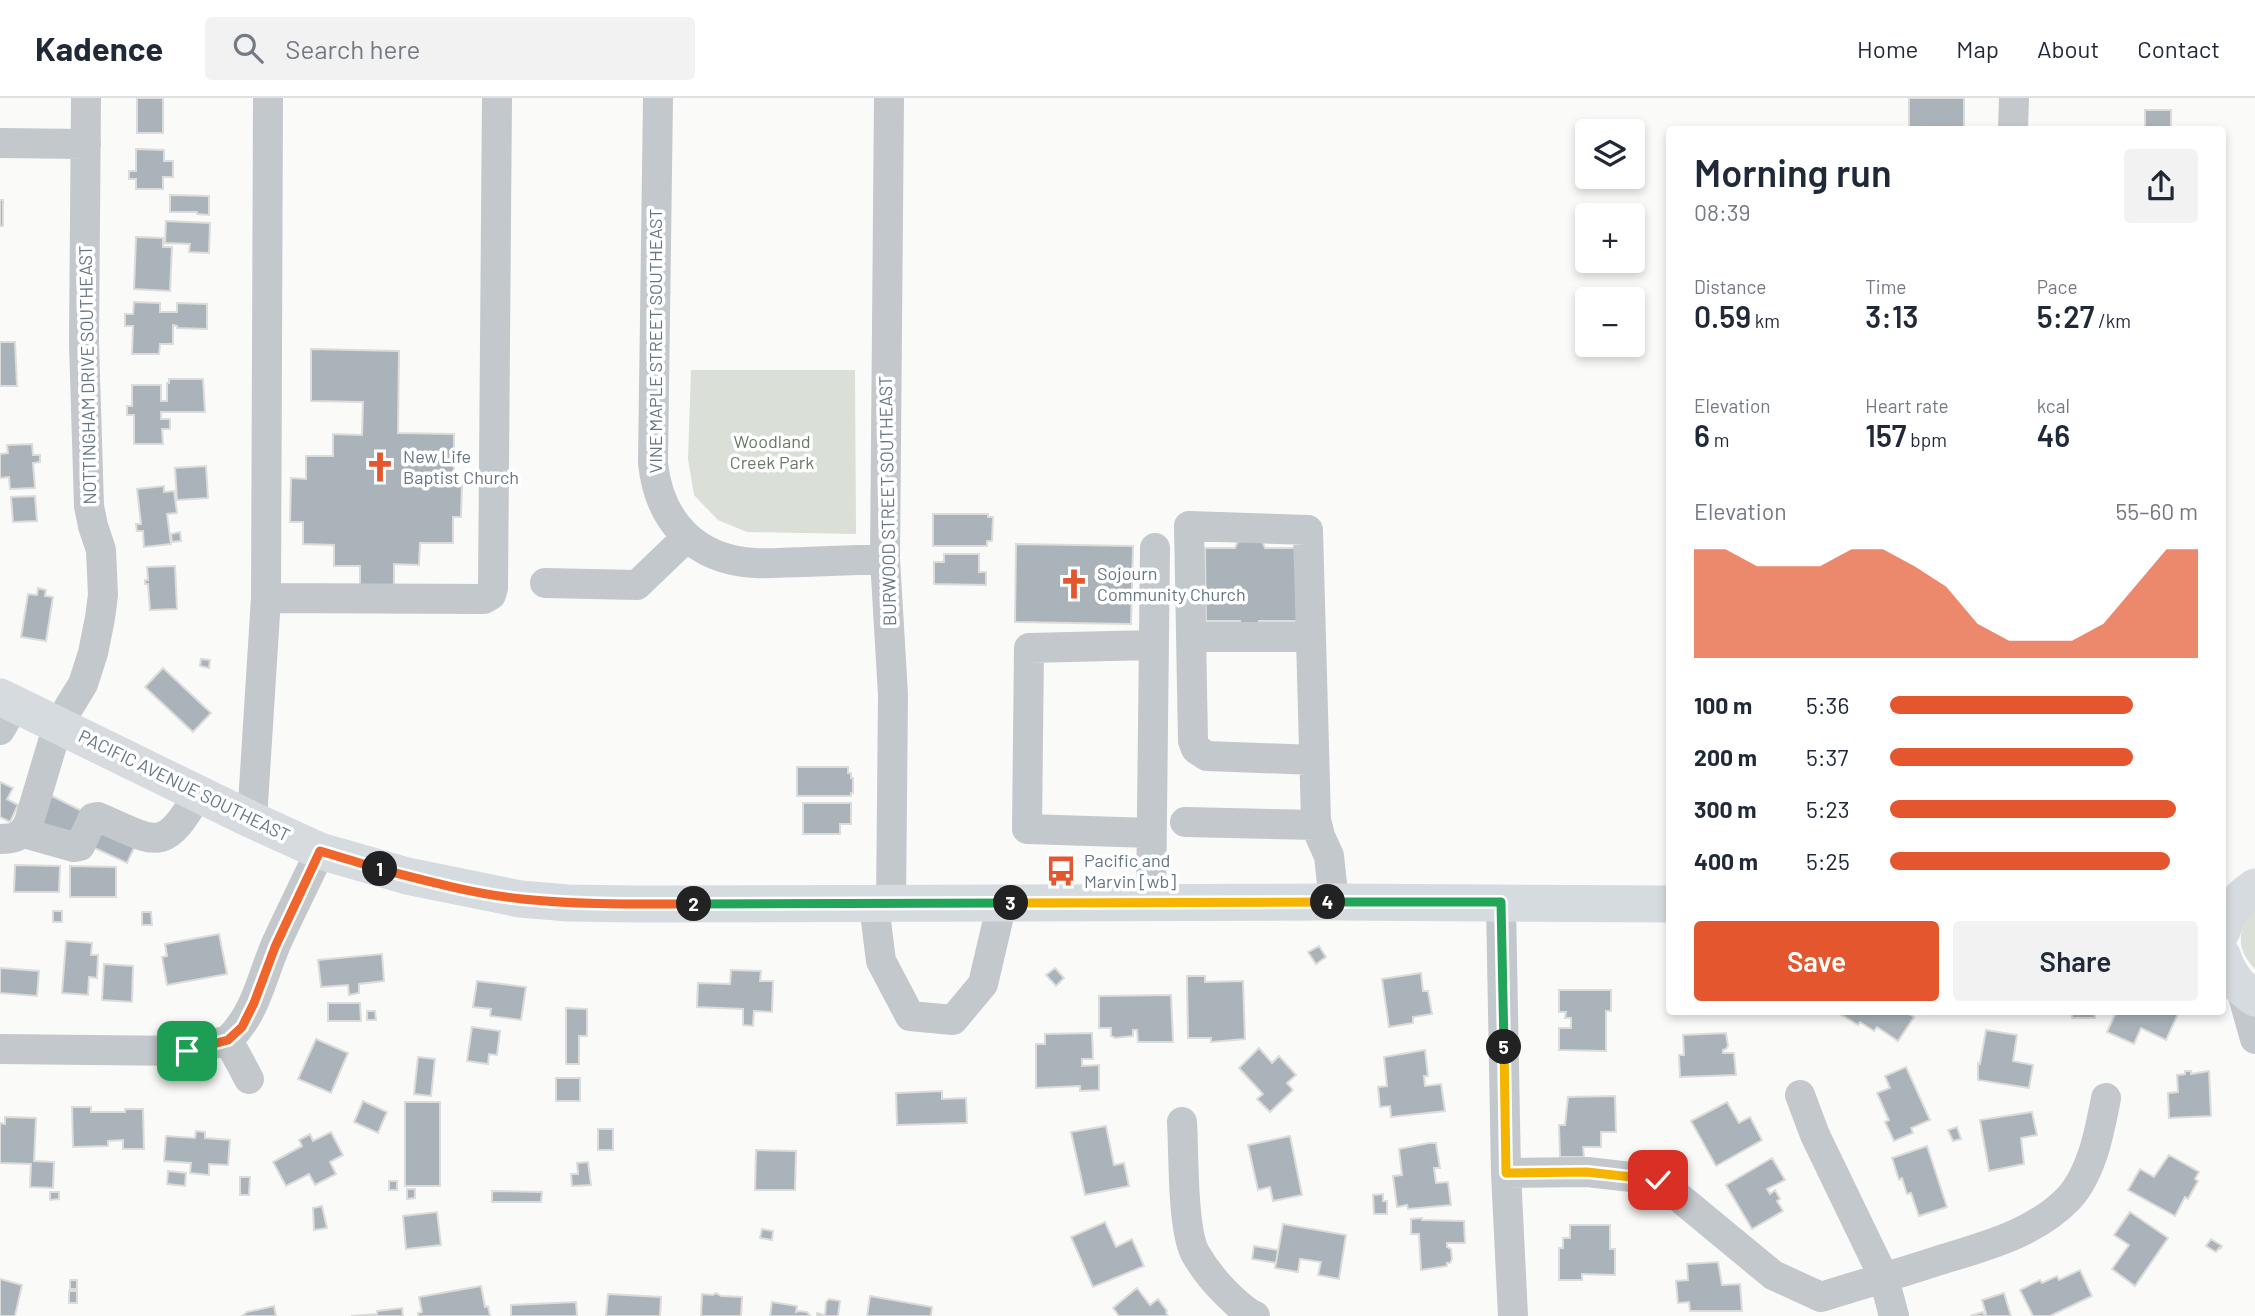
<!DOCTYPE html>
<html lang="en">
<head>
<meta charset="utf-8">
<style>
  body { margin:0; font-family:Barlow,sans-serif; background:#f2f2f3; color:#1f2937; height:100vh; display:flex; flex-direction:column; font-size:26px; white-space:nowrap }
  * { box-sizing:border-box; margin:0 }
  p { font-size:23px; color:#747a83 }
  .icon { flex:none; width:38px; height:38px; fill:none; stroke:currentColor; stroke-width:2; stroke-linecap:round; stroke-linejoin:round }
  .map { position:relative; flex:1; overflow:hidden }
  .details { position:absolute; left:1666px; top:28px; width:560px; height:889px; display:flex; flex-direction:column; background:#fff; border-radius:7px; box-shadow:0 4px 10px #0003 }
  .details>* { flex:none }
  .buttons { position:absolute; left:1575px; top:21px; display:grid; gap:14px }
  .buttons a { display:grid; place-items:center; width:70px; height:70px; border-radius:7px; background:#fff; box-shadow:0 4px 10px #0003; font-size:35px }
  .pin { position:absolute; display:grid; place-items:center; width:60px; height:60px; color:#fff; margin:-30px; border-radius:14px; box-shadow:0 4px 10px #0006 }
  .km { position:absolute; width:35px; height:35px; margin:-18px; border-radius:50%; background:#222; color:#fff; font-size:19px; line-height:35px; text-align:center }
  .round { display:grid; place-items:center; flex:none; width:74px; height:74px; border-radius:7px; background:#f2f2f3 }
  .headline { display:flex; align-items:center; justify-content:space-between; height:119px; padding:0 28px }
  h1 { font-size:38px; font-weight:600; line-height:52px }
  .metrics { display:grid; grid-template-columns:repeat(3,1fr); gap:10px; height:119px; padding:7px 28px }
  .metrics div { display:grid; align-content:center }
  .metrics b { font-size:30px; font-weight:600 }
  .metrics small { font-size:19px; font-weight:400 }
  .metrics p { font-size:19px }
  .chart { height:196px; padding:14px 28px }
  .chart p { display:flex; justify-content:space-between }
  .chart svg { width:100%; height:126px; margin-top:7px; fill:#e4572e; opacity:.7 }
  .cta { display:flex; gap:14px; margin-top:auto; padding:14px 28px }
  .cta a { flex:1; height:80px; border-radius:7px; background:#e4572e; color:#fff; font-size:28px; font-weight:600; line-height:80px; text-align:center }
  .cta a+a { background:#f2f2f3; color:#1f2937 }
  ul { padding:0 28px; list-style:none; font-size:23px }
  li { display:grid; grid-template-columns:112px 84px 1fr; align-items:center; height:52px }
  li i { height:18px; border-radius:9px; background:#e4572e }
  header { display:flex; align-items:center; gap:42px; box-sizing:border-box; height:98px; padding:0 35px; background:#fff; border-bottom:2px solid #e0e1e3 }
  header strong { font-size:33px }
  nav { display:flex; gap:38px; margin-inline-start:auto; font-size:24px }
  .search { width:490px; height:63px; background:#f2f2f3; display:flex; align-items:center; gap:18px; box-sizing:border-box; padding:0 24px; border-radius:7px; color:#747a83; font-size:26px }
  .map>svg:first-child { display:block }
  .green { fill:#dadfd7 }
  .building { fill:#aab3b9; stroke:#dcdcda; stroke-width:2 }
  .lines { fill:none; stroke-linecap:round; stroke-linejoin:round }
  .minor { stroke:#c3c8cc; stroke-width:30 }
  .major { stroke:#d6dbdf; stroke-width:37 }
  .split-1-casing { stroke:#fff; stroke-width:14 }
  .split-2-casing { stroke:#fff; stroke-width:14 }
  .split-3-casing { stroke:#fff; stroke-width:14 }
  .split-4-casing { stroke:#fff; stroke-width:14 }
  .split-5-casing { stroke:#fff; stroke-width:14 }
  .split-6-casing { stroke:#fff; stroke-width:14 }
  .split-1 { stroke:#f0652b; stroke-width:9 }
  .split-2 { stroke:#f0652b; stroke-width:9 }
  .split-3 { stroke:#22a559; stroke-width:9 }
  .split-4 { stroke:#f5b400; stroke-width:9 }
  .split-5 { stroke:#22a559; stroke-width:9 }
  .split-6 { stroke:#f5b400; stroke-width:9 }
  .labels { text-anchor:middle; stroke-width:7; stroke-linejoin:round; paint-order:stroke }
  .street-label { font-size:18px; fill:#657683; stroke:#fff }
  .park-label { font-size:18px; fill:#687a64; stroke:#fff }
  .poi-label { font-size:18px; fill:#657683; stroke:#fff; text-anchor:start }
</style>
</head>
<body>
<header>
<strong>Kadence</strong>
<div class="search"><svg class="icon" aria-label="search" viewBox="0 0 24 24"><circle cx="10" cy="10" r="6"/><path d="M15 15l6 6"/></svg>Search here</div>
<nav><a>Home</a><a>Map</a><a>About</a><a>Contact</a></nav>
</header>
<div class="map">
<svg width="2255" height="1218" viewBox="0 0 2255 1218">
  <rect width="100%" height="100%" fill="#fafaf8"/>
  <!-- green -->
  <path class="green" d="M691,272H855L856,436L747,434L718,422L694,397L688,361Z
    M2255,810V871C2235,850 2237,832 2255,810Z"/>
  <!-- building -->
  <path class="building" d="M137,0H163V35H137Z
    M1909,0H1964V32H1909Z
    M2145,12H2171V32H2145Z
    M136,51L164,52V63H173V79H163V91H136V81H129V73H136Z
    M170,97L209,98V117L197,116V114H170Z
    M0,102H3V128H0Z
    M166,123L210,125L209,155L189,154L190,146L165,145Z
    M136,139L163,140V149H172L170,193L134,191Z
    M134,204L160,205V214H177V205L207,206V231L177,230V228L173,227V246H160L159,256H132L133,228H125V216H133Z
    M0,244H15L17,288H0Z
    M311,251L399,253L398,335L454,336V385H462L461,419H453V445H420L419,467L394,466V490H360V468H334V447L303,446V424H290L291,380L306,381V358H333V336L362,337L363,304L311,303Z
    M169,281H203L205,314H161V321H170V331H162L163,346H134V317H127V308H132V287H161V303H167V285H169Z
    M32,346L33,357H40V364L33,365L35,390L10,391L9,379L0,380V356L8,355L7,347Z
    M206,368L208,400L177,402L175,370Z
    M164,388V394L174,393L177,415L167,416L171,446L144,449L143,433H137L136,426H141L137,391Z
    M35,398L37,423L13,424L11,399Z
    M933,416H988V419H993L992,443H987V448H933Z
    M180,434L181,443L172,444L171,436Z
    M1260,438L1265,450H1297V523H1259V531H1240V523H1206L1205,450H1235L1240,439Z
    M1016,446L1133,448L1131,526L1015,524Z
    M944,456H979V474H986V487L934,486V464H944Z
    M175,468L177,511L150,512L148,486H145V482H148L147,469Z
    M38,490L46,492L45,498L53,499L46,543L21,539L28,496L37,497Z
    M201,561L210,562L209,570L200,568Z
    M163,570L211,615L193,634L145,589Z
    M797,669H848V675H851V680H853V695H851V698H797Z
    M0,684L13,690L7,701L18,707L10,724L0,719Z
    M48,696L88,716L76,742L35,722Z
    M803,705H851V726H840V736H803Z
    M100,721L139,739L127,765L88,747Z
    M15,767L60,768L59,794H14Z
    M70,768L116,769V799H70Z
    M53,813H62V824H53Z
    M142,814H151L152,827H142Z
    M219,836L227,876L167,887L162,859L167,858L165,846Z
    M66,843L92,845L91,857H98L97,880L89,879L88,897L62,895Z
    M1319,848L1326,859L1316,866L1308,854Z
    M382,856L384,883L359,886V895L349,897L348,887L321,889L318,862Z
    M104,866L133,868L132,904L102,902Z
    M0,870L39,873L37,898L0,895Z
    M1055,870L1064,880L1056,888L1046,877Z
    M731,872L761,873L760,883H773L772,914L754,913L753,928L743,927V911L697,909L698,885L730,886Z
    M1421,875L1423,893H1428L1432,916L1413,919V925L1389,929L1382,881Z
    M1187,878H1205V884L1243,883L1245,941L1211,944V940H1188Z
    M477,883L526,889L521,922L490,918L491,911L473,909Z
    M1559,892H1611V913H1606V953L1559,952V930H1571V920H1565L1566,914H1559Z
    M1171,897L1173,944H1138L1137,932H1133V938L1115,940L1111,938V930H1099V898Z
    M328,905H360L361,923H328Z
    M566,910L587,911V938H579V966H566Z
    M367,913H375L376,922H367Z
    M1842,914H1906L1914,919L1898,943L1877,929L1874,933L1860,924L1858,927L1840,916Z
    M2056,914H2095V920H2072V916H2056Z
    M2116,914H2174L2178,916L2166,942L2141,930L2134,946L2107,934Z
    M472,929L500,933L497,957L489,956L488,966L467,963Z
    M1986,932L2017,937L2013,963L2033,967L2029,990L1978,982V965L1980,966Z
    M1092,935L1093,961H1082V968L1099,967V992L1080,993V988L1036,990V946H1045V936Z
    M1726,935L1728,948L1726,951L1723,952V955H1734L1736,977L1680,979L1679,957H1684L1683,937Z
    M316,941L348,955L331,995L298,981Z
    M1259,950L1272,965L1279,958L1296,977L1287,985L1293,992L1270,1014L1257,1001L1263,996L1239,970Z
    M1425,952L1428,978H1424L1425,988L1441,986L1445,1013L1391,1019L1390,1008L1380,1009L1378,989L1387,988L1384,959Z
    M418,959L435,961L431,998L414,996Z
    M1906,969L1930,1022L1911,1030L1913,1035L1894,1043L1885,1024L1889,1022L1877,995L1890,990L1885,978Z
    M2185,973H2191V976L2209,973L2211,1018L2169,1020L2168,995L2178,994L2177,977L2185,976Z
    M556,980H580V1003H556Z
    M942,993V1001L966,1000L967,1025L897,1027L896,995Z
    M1615,998L1616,1034H1601V1049H1583L1584,1059H1560L1559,1027H1565L1568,999Z
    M363,1003L387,1014L378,1035L354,1024Z
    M405,1004H440V1088H405Z
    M1727,1004L1739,1025L1750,1019L1762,1042L1716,1068L1691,1023Z
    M72,1009H91V1014H125V1011H143L144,1051H123V1042L108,1043V1048L73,1049Z
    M2032,1014L2037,1037L2021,1040L2024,1066L1989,1073L1980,1022Z
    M5,1019L36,1020L34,1063L54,1064L53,1090L30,1089L31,1066L0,1065V1025L5,1026Z
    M1106,1028L1114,1067L1124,1065L1129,1088L1085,1097L1071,1034Z
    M1957,1029L1961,1041L1953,1043L1948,1032Z
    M598,1031H613V1052H598Z
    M196,1033L205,1034V1040L230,1042L228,1067L209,1066V1077L190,1075L191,1065L164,1063L166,1038L195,1040Z
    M331,1034L343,1057L330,1064L336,1076L315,1087L309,1076L286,1088L273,1064L302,1048L299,1042L310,1036L313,1043Z
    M1290,1038L1302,1097L1273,1103L1270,1089L1258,1092L1248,1047Z
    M1429,1045H1436L1440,1070H1434L1436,1085L1448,1084L1451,1107L1408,1111L1407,1107L1397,1109L1393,1078L1402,1077L1399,1051Z
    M1927,1048L1947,1109L1919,1118L1911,1095L1907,1096L1902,1080L1899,1082L1892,1060Z
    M756,1052L796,1053L795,1092H755Z
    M2169,1057L2199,1074L2195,1081L2198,1083L2188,1101L2185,1099L2175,1118L2128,1092L2140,1071L2154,1079Z
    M1772,1060L1785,1082L1767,1091L1770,1096L1775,1092L1780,1101L1777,1103L1783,1113L1752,1131L1726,1087Z
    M588,1064L591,1087L572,1088L571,1076H578L577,1065Z
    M168,1073L186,1075L185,1088L167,1086Z
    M240,1079H250L249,1097H240Z
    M389,1083H397V1092H389Z
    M407,1091H415V1100L407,1101Z
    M492,1093L542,1094L541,1104H492Z
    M50,1094H59V1101L50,1102Z
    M1383,1096V1103H1387V1116H1374L1373,1097Z
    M322,1108L327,1130L314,1132L313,1110Z
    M437,1114L441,1147L406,1151L403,1118Z
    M2130,1114L2168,1140L2135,1188L2112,1171L2129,1147L2114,1137Z
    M1422,1120V1122L1464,1123L1465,1145H1447V1149L1451,1151L1452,1161L1450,1165H1447V1168L1421,1172L1419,1136H1411V1121Z
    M1105,1124L1116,1149L1132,1141L1144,1168L1093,1189L1071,1139Z
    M1283,1126L1346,1137L1339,1181L1318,1177L1321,1164L1300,1161L1298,1174L1275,1170Z
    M1570,1127H1610V1151H1615V1177L1582,1176V1182H1559V1150H1563V1140H1570Z
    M762,1131L773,1133L772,1142L760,1140Z
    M2211,1141L2222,1148L2220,1151L2219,1150L2216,1154L2206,1148Z
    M1254,1148L1278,1152L1276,1165L1252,1161Z
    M1718,1164L1722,1187L1740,1186L1742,1213H1690L1689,1204L1678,1205L1676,1183L1688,1182L1687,1166Z
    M2080,1172L2092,1198L2050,1218H2033L2020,1192L2040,1182L2042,1185L2057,1178L2059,1182Z
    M0,1181L22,1187L15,1218H0Z
    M70,1182H77V1191H70Z
    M481,1188L485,1209L488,1208L490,1218H418V1215L422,1214L419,1199Z
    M1137,1190L1150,1207L1158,1201L1167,1213L1166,1214L1168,1218H1119L1113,1210Z
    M69,1193H77V1205H69Z
    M716,1195L721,1198L742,1199L741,1218H701L702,1196L713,1197Z
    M2004,1195L2011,1218H1970L1983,1214L1984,1217L1986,1216L1982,1202Z
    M608,1196L661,1199L660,1218H606Z
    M870,1198L932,1209L931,1218H867Z
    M829,1201L840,1203L838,1218H817V1215L825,1217L826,1204Z
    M576,1204L577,1218H511V1207Z
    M772,1204L797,1208L796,1214L799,1213L807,1214L810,1218H770Z
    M274,1208L276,1218H242L247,1214Z
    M402,1210L403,1218H351L377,1216V1213Z"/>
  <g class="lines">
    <!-- minor -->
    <path class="minor" d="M658,0L653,365C659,423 695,462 755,465C771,466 788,464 804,464C831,463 858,462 885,461
      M889,0L885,461L893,597L891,806
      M2013,32L2014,0
      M0,45L86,46
      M545,485L637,487L687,439
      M266,500L484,501L491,497L493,490L497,0
      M1192,539H1311
      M0,632L15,606
      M1314,662L1207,658L1196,651L1193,643L1189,428L1308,432L1316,722L1320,738L1329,758L1334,804
      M252,722L266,500L268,0
      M1185,724L1317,727
      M24,735L74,749L80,748L93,720L98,719C155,743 163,758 198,696
      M1151,735L1027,731L1029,550L1153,547
      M0,741C15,741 23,738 29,724L58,627L83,586L93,555L100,520L103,497L101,452L93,428L89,408L84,245L86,0
      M1151,805L1155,450
      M1501,805L1506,1075L1513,1218
      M874,807L881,863L910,918L953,922L983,886L1002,805
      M2241,891L2255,941
      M228,942C256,915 261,881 276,846C290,815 306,784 320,753
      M0,951L187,953L228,942L249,981
      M1800,997L1815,1037L1884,1180L1894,1218
      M1182,1024C1184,1055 1182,1129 1195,1155C1203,1169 1214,1183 1225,1194C1234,1203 1244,1213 1255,1218
      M1506,1075L1587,1074L1658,1082L1773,1177L1821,1199C1859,1187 1897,1176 1934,1164C1981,1149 2034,1137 2069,1100C2092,1075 2100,1032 2106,1000"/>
    <!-- major -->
    <path class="major" d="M0,599L252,722L320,753L407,778L520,801L568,805L637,806L1334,804L1670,806
      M2222,833C2230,811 2236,802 2255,789
      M2222,857C2229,877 2238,889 2255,900"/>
  </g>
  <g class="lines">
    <!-- split-1 casing -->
    <g class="split-1-casing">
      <path id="split-1" d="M187,953L228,942L242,929L254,905L275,849L320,753L380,771"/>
    </g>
    <!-- split-2 casing -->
    <g class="split-2-casing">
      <path id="split-2" d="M380,771C427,783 474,796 522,801C579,807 637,806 694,806"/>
    </g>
    <!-- split-3 casing -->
    <g class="split-3-casing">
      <path id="split-3" d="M694,806L1011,805"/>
    </g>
    <!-- split-4 casing -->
    <g class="split-4-casing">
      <path id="split-4" d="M1011,805L1328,804"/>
    </g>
    <!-- split-5 casing -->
    <g class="split-5-casing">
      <path id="split-5" d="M1328,804H1501L1504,949"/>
    </g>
    <!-- split-6 casing -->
    <g class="split-6-casing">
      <path id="split-6" d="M1504,949L1506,1075L1587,1074L1658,1082"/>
    </g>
    <!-- split-1 -->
    <use href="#split-1" class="split-1"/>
    <!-- split-2 -->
    <use href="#split-2" class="split-2"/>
    <!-- split-3 -->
    <use href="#split-3" class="split-3"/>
    <!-- split-4 -->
    <use href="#split-4" class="split-4"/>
    <!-- split-5 -->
    <use href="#split-5" class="split-5"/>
    <!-- split-6 -->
    <use href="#split-6" class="split-6"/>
  </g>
  <!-- icons -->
  <defs>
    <g id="church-bare" transform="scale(2.415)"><path d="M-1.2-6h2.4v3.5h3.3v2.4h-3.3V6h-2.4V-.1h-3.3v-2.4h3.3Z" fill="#e4572e" stroke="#fff" stroke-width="2.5" paint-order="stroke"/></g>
    <g id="bus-bare" transform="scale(2.415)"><path d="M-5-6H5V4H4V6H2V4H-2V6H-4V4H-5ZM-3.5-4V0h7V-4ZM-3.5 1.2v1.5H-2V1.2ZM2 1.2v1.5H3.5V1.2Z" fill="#e4572e" stroke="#fff" stroke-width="2.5" paint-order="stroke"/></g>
  </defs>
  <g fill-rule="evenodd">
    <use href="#church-bare" x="380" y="369"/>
    <use href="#church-bare" x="1074" y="486"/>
    <use href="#bus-bare" x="1061" y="773"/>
  </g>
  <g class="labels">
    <!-- street labels -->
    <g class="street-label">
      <text transform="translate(656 243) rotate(-90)" y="6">VINE MAPLE STREET SOUTHEAST</text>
      <text transform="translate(88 277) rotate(-91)" y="6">NOTTINGHAM DRIVE SOUTHEAST</text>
      <text transform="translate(888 403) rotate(-91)" y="6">BURWOOD STREET SOUTHEAST</text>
      <text transform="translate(184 688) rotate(26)" y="6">PACIFIC AVENUE SOUTHEAST</text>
    </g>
    <!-- park labels -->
    <g class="park-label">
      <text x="772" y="350">Woodland<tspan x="772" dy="21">Creek Park</tspan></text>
    </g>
    <!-- poi labels -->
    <g class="poi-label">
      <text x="403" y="365">New Life<tspan x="403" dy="21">Baptist Church</tspan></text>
      <text x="1097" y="482">Sojourn<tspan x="1097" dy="21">Community Church</tspan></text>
      <text x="1084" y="769">Pacific and<tspan x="1084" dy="21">Marvin [wb]</tspan></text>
    </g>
  </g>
</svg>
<div class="buttons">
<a><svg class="icon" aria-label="layers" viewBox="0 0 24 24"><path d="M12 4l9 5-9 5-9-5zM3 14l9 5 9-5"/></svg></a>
<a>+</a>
<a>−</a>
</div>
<div class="pin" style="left:187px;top:953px;background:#1e9e55"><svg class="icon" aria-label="arrive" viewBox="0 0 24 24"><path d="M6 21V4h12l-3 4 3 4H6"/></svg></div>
<div class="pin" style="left:1658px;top:1082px;background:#d93025"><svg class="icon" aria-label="check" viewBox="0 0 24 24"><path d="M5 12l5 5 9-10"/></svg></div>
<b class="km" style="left:380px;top:771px">1</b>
<b class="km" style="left:694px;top:806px">2</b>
<b class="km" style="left:1011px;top:805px">3</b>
<b class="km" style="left:1328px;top:804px">4</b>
<b class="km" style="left:1504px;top:949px">5</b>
<section class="details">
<div class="headline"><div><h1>Morning run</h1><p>08:39</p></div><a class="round"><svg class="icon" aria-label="share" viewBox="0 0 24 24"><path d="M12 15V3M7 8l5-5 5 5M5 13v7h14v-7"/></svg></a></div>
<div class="metrics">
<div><p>Distance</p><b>0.59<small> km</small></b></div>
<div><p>Time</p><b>3:13</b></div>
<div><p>Pace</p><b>5:27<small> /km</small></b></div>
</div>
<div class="metrics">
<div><p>Elevation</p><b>6<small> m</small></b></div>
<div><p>Heart rate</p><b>157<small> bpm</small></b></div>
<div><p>kcal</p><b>46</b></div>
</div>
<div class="chart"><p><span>Elevation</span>55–60 m</p>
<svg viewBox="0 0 160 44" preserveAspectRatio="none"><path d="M0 44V6L10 6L20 12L30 12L40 12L50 6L60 6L70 12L80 19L90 32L100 38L110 38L120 38L130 32L140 19L150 6L160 6V44z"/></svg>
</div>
<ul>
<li><b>100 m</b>5:36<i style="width:79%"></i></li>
<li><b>200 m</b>5:37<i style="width:79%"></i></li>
<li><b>300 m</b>5:23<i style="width:93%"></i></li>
<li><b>400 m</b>5:25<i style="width:91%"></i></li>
</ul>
<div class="cta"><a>Save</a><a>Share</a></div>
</section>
</div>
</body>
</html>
